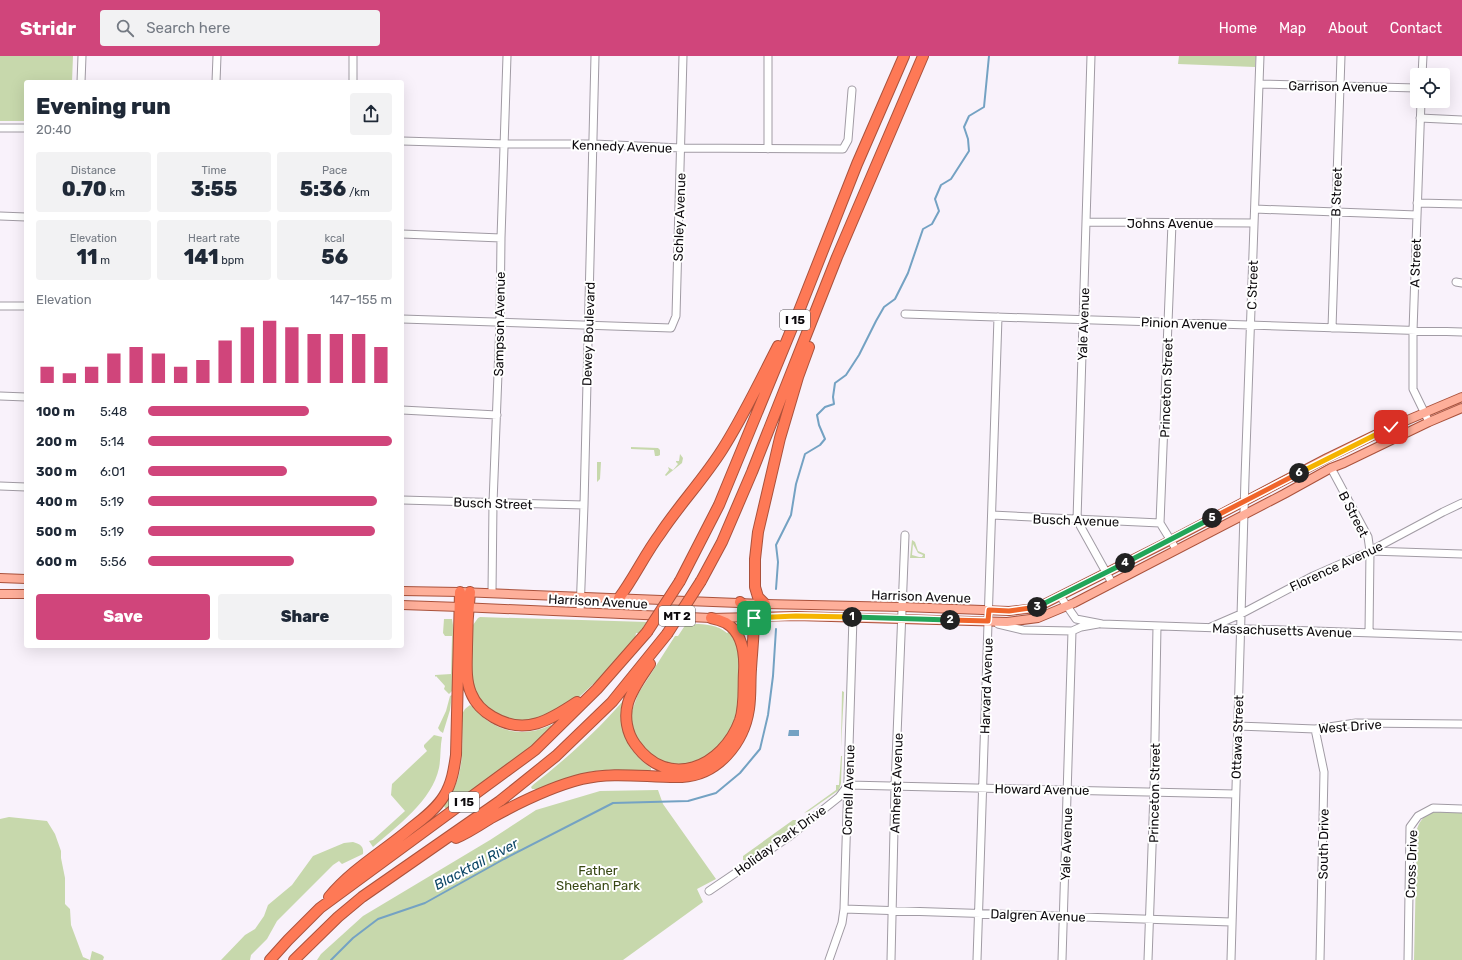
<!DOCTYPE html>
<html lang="en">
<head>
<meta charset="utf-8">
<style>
  body { margin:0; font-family:Rubik,sans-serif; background:#f2f2f3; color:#1f2937; height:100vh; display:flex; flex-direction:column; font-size:15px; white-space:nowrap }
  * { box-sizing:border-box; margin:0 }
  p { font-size:13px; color:#747a83 }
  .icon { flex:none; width:22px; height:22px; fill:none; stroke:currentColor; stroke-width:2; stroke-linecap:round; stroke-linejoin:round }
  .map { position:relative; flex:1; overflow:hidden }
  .drawer { position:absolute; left:24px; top:24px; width:380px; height:568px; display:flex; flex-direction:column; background:#fff; border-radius:4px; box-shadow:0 4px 16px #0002 }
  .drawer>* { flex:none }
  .fabs { position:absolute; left:1410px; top:12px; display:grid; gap:8px }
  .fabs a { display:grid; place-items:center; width:40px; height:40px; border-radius:4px; background:#fff; box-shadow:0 4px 16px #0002; font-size:20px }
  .pin { position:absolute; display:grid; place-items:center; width:34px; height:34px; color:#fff; margin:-17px; border-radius:8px; box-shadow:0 2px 6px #0006 }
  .km { position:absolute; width:20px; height:20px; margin:-10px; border-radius:50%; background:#222; color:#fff; font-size:11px; line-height:20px; text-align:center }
  .round { display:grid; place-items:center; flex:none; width:42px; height:42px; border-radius:4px; background:#f2f2f3 }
  .summary { display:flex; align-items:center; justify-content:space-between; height:68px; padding:0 12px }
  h1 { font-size:22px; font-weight:800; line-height:30px }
  .figures { display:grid; grid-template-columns:repeat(3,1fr); gap:6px; height:68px; padding:4px 12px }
  .figures div { display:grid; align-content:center; border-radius:4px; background:#f2f2f3; text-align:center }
  .figures b { font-size:20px; font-weight:800 }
  .figures small { font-size:11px; font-weight:400 }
  .figures p { font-size:11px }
  .chart { height:112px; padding:8px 12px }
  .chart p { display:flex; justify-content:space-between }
  .chart svg { width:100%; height:72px; margin-top:4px; stroke:#d0457b; stroke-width:6 }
  .cta { display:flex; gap:8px; margin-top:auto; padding:8px 12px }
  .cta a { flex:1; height:46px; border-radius:4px; background:#d0457b; color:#fff; font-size:16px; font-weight:800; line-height:46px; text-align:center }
  .cta a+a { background:#f2f2f3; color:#1f2937 }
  ul { padding:0 12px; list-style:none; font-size:13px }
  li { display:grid; grid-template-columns:64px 48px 1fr; align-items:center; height:30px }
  li i { height:10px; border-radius:5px; background:#d0457b }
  header { display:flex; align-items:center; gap:24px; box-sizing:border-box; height:56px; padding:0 20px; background:#d0457b; color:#fff }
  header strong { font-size:19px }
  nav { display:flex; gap:22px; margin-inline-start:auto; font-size:14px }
  .search { width:280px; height:36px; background:#f2f2f3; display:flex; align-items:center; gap:10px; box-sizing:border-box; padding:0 14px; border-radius:4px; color:#747a83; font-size:15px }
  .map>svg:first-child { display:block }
  .green { fill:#c7d8ac; fill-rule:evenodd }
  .water { fill:#74a2c3 }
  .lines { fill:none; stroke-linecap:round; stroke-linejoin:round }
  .stream { stroke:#74a2c3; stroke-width:2 }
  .minor-casing { stroke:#a19ba4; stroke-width:9 }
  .major-casing { stroke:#aa523c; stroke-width:10 }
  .highway-casing { stroke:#aa523c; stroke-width:12 }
  .minor { stroke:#fff; stroke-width:7 }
  .major { stroke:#feaf9a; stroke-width:8 }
  .highway { stroke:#fe7956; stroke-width:10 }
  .highway-bridge-casing { stroke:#aa523c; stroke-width:12; stroke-linecap:butt }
  .highway-bridge { stroke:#fe7956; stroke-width:10 }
  .split-1-casing { stroke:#fff; stroke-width:8 }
  .split-2-casing { stroke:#fff; stroke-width:8 }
  .split-3-casing { stroke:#fff; stroke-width:8 }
  .split-4-casing { stroke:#fff; stroke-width:8 }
  .split-5-casing { stroke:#fff; stroke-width:8 }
  .split-6-casing { stroke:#fff; stroke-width:8 }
  .split-7-casing { stroke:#fff; stroke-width:8 }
  .split-1 { stroke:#f5b400; stroke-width:5 }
  .split-2 { stroke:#22a559; stroke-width:5 }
  .split-3 { stroke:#f0652b; stroke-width:5 }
  .split-4 { stroke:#22a559; stroke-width:5 }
  .split-5 { stroke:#22a559; stroke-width:5 }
  .split-6 { stroke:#f0652b; stroke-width:5 }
  .split-7 { stroke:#f5b400; stroke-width:5 }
  .labels { text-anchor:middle; stroke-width:4; stroke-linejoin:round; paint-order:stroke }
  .shield { fill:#fff; stroke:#565456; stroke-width:1 }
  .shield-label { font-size:12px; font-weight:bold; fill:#0d0a0d }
  .street-label { font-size:13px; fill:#0d0a0d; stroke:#fff }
  .park-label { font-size:13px; fill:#384814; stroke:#fff }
  .water-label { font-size:14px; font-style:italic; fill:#0d4767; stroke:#fff }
</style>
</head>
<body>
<header>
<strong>Stridr</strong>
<div class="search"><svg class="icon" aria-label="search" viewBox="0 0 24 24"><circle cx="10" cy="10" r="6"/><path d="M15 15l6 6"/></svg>Search here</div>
<nav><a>Home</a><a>Map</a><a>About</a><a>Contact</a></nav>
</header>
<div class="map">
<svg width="1462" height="904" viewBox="0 0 1462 904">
  <rect width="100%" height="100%" fill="#f9f2fb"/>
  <!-- green -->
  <path class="green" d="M0,0H73L72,26H26V65H0Z
    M1179,0H1256L1255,11L1178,8Z
    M631,391L658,392L660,394V399L658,400H655L654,394L631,393Z
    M680,398L683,402L682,407L666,420L665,419L669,414L668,411L673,414L678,408L676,406V405H679Z
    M597,406H601L600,423L597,426Z
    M912,484L915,486L918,495L925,498V502H910ZM913,488L918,497L923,499L922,501H919L912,499Z
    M480,561L647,566L639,577H636L635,583L602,620L579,641L553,659L542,664L512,666L488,654L481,644L474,633L471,622L472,585L473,569L478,562Z
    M444,563H452L454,575L452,635L449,638L444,633L445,630L436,620L435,621V619L451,618L452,580H445L443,577Z
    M686,568C701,568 715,567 727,577L729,576L736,586L739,596L740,612L738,651L736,662L729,681L701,706L673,710L652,701L639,686L634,676L632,666V655L638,638L675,580H678Z
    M842,635L844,636L841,691V688Z
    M452,639L450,654L443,677L440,675L438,672L446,655L450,640Z
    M623,645C625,651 622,658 622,664C622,684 635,701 651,712V714L650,715C635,717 621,713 606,714C582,715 559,725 537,733H532L531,731L534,728C566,703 596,676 623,645Z
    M470,649C475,652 479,658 484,662C504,678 528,680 551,669L553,671C521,702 483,727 447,752H445L444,750C448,741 455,733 458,722C464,702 462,679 462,658L465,653Z
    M434,679L442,681C440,691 441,702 439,712C432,745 397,770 373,791L369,785L373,784L405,755L391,739L392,728L427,695L424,691V689Z
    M841,700H842L841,727L839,734L809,755L804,757L836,734V729H839Z
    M658,734L663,748L716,823L697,833L703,846L623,904H317L321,898L363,860L490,784L536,754L600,735Z
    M1437,755L1462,756V904H1414L1417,773C1420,763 1427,757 1437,755Z
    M9,761L47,765L55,778L61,795V802L65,822V848L70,853L71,869L83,901L90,904L92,895L102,899L104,901L103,904H0V763Z
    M793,764H796V768L747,805L743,804V800Z
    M353,786C360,788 364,790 363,798L342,808L339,805L333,809L277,865L267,883L251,899L250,904H221L245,879L255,873L264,860L268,849L292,829L313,800L344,787Z"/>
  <!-- water -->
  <path class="water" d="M789,674H799V680H788Z"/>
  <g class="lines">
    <!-- stream -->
    <path class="stream" d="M776,533L778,506L776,489L791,459L796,428L805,398L820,389L825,383L819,369L817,359L825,351L834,348L833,341L835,327L846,319L859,299L876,265L884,251L895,243L908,217L923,173L932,168L939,155L935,143L941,129L951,123L969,95L968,83L964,71L969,60L984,51L989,0
      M331,904L353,882L378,863L425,847L504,803L613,747L688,745L716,737L740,717L760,693L768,659L773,620L776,573"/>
    <!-- minor casing -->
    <g class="minor-casing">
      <path id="minor" d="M1091,0L1077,464L1112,527
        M1422,19L1423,0
        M81,26L82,0
        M216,26L217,0
        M353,26V0
        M1259,28L1417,32
        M1421,45L1413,275V333L1429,366
        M1420,62L1462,64
        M0,72H26
        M402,85L505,88H594L681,92L843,93L848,84L852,34
        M768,93V0
        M1417,147L1462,148
        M1255,153L1417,159
        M0,160L26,161
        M1086,166L1254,167
        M1172,167L1160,467L1176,493
        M402,178L501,182
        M1456,226L1462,227
        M0,250H26
        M905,258L1462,276
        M402,263L671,272L676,260L683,0
        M1332,272L1341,0
        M0,340L26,341
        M402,354L497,359
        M1331,412L1368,481L1370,495L1369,577
        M0,430L26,431
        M402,444L584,449
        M992,459L1160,467
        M1370,495L1462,498
        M492,537L493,447L500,266L501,182L507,0
        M1060,540L1076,563L1102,568L1462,580
        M580,556L584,449L595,0
        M998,568L1023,574L1072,575L1081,571L1098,568
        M1211,571L1241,558L1313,520L1370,495L1443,456L1462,447
        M1237,670L1315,673L1356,667L1462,668
        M1315,673L1324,716L1320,904
        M709,835L790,780L839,741L848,729L1235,738
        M844,853L1231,866
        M829,904L842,867L844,853L853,561
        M891,904L895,730L905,479
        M977,904L998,261
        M1062,904L1072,575
        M1148,904L1154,736L1157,570
        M1231,904C1238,603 1249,301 1260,0
        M1408,904L1410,771L1418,760L1433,752L1462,753"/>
    </g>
    <!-- major casing -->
    <g class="major-casing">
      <path id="major" d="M0,522L26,523
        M402,535L460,536L765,548L903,551L1009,555L1036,552L1171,484L1327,402L1391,371L1462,341
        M0,538H26
        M402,549L460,551L711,562L796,560L1007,566L1038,562L1074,547L1284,438L1331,412L1344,407L1429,366L1462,352"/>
    </g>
    <!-- highway casing -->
    <g class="highway-casing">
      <path id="highway" d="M680,525L719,449L799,255L857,108L904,0
        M701,525L722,486L752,416L837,201L923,0
        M470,536C468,554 467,573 467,591C467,606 465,623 471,637C475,647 484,656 493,661C525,680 550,664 577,646
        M619,542C634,522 645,498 660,478C679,449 703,424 722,394C743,361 760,325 778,290
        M765,548L758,541L755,531V503L758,476L780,382L798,321L809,291
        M650,608C642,620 632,633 628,647C624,661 627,677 635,688C668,735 723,711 740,664C745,649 743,631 744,616C745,598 743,577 726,567C722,565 716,563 711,562
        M456,782C468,777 480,769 491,762C520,746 550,731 582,723C615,715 649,722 682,721C718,719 744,687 749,653C751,640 750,626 751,613C752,596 754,579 754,562L748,552L740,546
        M329,841C352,813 384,795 411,772C423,763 436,753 444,740C452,727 454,713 456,699L460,536
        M270,904L288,884L320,852L535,694L597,633L647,576
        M294,904L338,861L362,841L500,745L556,700L612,646L667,578"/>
    </g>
    <!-- minor -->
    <use href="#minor" class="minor"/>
    <!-- major -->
    <use href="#major" class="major"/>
    <!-- highway -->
    <use href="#highway" class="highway"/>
    <!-- highway-bridge casing -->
    <g class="highway-bridge-casing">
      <path id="highway-bridge" d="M647,576L680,525
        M667,578L701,525"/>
    </g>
    <!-- highway-bridge -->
    <use href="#highway-bridge" class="highway-bridge"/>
  </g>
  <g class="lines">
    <!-- split-1 casing -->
    <g class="split-1-casing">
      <path id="split-1" d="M754,562L796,560L852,561"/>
    </g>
    <!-- split-2 casing -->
    <g class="split-2-casing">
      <path id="split-2" d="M852,561L950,564"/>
    </g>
    <!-- split-3 casing -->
    <g class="split-3-casing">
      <path id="split-3" d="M950,564L988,565L989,554L1009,555L1037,551"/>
    </g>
    <!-- split-4 casing -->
    <g class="split-4-casing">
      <path id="split-4" d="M1037,551L1125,507"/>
    </g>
    <!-- split-5 casing -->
    <g class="split-5-casing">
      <path id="split-5" d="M1125,507L1212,462"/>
    </g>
    <!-- split-6 casing -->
    <g class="split-6-casing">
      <path id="split-6" d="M1212,462L1299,417"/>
    </g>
    <!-- split-7 casing -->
    <g class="split-7-casing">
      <path id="split-7" d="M1299,417L1391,371"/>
    </g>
    <!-- split-1 -->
    <use href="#split-1" class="split-1"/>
    <!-- split-2 -->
    <use href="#split-2" class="split-2"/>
    <!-- split-3 -->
    <use href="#split-3" class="split-3"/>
    <!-- split-4 -->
    <use href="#split-4" class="split-4"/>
    <!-- split-5 -->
    <use href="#split-5" class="split-5"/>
    <!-- split-6 -->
    <use href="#split-6" class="split-6"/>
    <!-- split-7 -->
    <use href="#split-7" class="split-7"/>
  </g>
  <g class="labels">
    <!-- shield labels -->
    <g class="shield">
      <rect x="780" y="254" width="30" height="20" rx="3"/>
      <rect x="659" y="550" width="36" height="20" rx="3"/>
      <rect x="449" y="736" width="30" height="20" rx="3"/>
    </g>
    <g class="shield-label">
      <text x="795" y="268">I 15</text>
      <text x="677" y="564">MT 2</text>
      <text x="464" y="750">I 15</text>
    </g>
    <!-- street labels -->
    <g class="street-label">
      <text transform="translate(1338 30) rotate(1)" y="5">Garrison Avenue</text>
      <text transform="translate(622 90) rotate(2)" y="5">Kennedy Avenue</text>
      <text transform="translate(1336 136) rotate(-88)" y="5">B Street</text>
      <text transform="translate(679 161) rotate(-88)" y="5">Schley Avenue</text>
      <text x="1170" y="172">Johns Avenue</text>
      <text transform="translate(1415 207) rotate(-88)" y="5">A Street</text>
      <text transform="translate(1252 229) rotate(-88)" y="5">C Street</text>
      <text transform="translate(1184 267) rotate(2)" y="5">Pinion Avenue</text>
      <text transform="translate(499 268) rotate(-89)" y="5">Sampson Avenue</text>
      <text transform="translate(1083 268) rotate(-88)" y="5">Yale Avenue</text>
      <text transform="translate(588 278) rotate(-88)" y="5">Dewey Boulevard</text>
      <text transform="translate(1166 332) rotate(-88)" y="5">Princeton Street</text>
      <text transform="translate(493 447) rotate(2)" y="5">Busch Street</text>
      <text transform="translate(1354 458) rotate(63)" y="5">B Street</text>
      <text transform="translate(1076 464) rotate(2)" y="5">Busch Avenue</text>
      <text transform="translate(1336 510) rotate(-25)" y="5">Florence Avenue</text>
      <text transform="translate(921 540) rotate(2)" y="5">Harrison Avenue</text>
      <text transform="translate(598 545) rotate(3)" y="5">Harrison Avenue</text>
      <text transform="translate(1282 574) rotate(2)" y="5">Massachusetts Avenue</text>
      <text transform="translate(986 630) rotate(-88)" y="5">Harvard Avenue</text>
      <text transform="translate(1350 670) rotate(-4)" y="5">West Drive</text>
      <text transform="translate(1237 681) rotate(-88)" y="5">Ottawa Street</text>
      <text transform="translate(896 727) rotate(-88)" y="5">Amherst Avenue</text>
      <text transform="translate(1042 733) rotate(1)" y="5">Howard Avenue</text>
      <text transform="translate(848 734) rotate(-88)" y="5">Cornell Avenue</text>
      <text transform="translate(1154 737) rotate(-89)" y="5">Princeton Street</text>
      <text transform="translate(780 784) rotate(-36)" y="5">Holiday Park Drive</text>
      <text transform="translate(1066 788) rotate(-88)" y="5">Yale Avenue</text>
      <text transform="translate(1323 788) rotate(-89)" y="5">South Drive</text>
      <text transform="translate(1411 808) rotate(-88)" y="5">Cross Drive</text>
      <text transform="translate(1038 859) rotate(2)" y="5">Dalgren Avenue</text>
    </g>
    <!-- park labels -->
    <g class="park-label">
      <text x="598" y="819">Father<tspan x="598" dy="15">Sheehan Park</tspan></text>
    </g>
    <!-- water labels -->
    <g class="water-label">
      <text transform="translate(476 808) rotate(-28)" y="5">Blacktail River</text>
    </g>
  </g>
</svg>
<div class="fabs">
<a><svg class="icon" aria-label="locate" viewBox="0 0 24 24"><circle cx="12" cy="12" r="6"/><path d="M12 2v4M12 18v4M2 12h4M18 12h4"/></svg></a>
</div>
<div class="pin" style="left:754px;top:562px;background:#1e9e55"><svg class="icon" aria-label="arrive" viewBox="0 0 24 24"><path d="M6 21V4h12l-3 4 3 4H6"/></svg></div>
<div class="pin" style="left:1391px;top:371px;background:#d93025"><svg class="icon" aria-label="check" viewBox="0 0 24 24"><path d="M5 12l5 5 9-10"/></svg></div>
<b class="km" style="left:852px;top:561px">1</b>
<b class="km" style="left:950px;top:564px">2</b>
<b class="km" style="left:1037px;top:551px">3</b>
<b class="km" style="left:1125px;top:507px">4</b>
<b class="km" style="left:1212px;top:462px">5</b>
<b class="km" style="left:1299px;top:417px">6</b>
<section class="drawer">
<div class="summary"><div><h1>Evening run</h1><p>20:40</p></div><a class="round"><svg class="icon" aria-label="share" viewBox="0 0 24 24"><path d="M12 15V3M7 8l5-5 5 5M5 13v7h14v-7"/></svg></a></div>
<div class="figures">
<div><p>Distance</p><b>0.70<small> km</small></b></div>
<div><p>Time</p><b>3:55</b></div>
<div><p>Pace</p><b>5:36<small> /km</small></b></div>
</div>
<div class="figures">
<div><p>Elevation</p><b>11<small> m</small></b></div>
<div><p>Heart rate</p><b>141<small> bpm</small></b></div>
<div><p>kcal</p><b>56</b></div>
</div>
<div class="chart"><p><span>Elevation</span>147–155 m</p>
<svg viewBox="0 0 160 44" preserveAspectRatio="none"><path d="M5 44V34M15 44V38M25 44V34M35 44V26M45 44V22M55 44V26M65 44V34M75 44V30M85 44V18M95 44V10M105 44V6M115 44V10M125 44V14M135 44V14M145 44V14M155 44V22"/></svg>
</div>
<ul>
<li><b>100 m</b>5:48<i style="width:66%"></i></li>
<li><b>200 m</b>5:14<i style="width:100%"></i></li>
<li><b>300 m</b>6:01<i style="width:57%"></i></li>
<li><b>400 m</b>5:19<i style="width:94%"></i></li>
<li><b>500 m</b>5:19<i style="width:93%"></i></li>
<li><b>600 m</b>5:56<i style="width:60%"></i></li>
</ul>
<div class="cta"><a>Save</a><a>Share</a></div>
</section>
</div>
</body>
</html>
